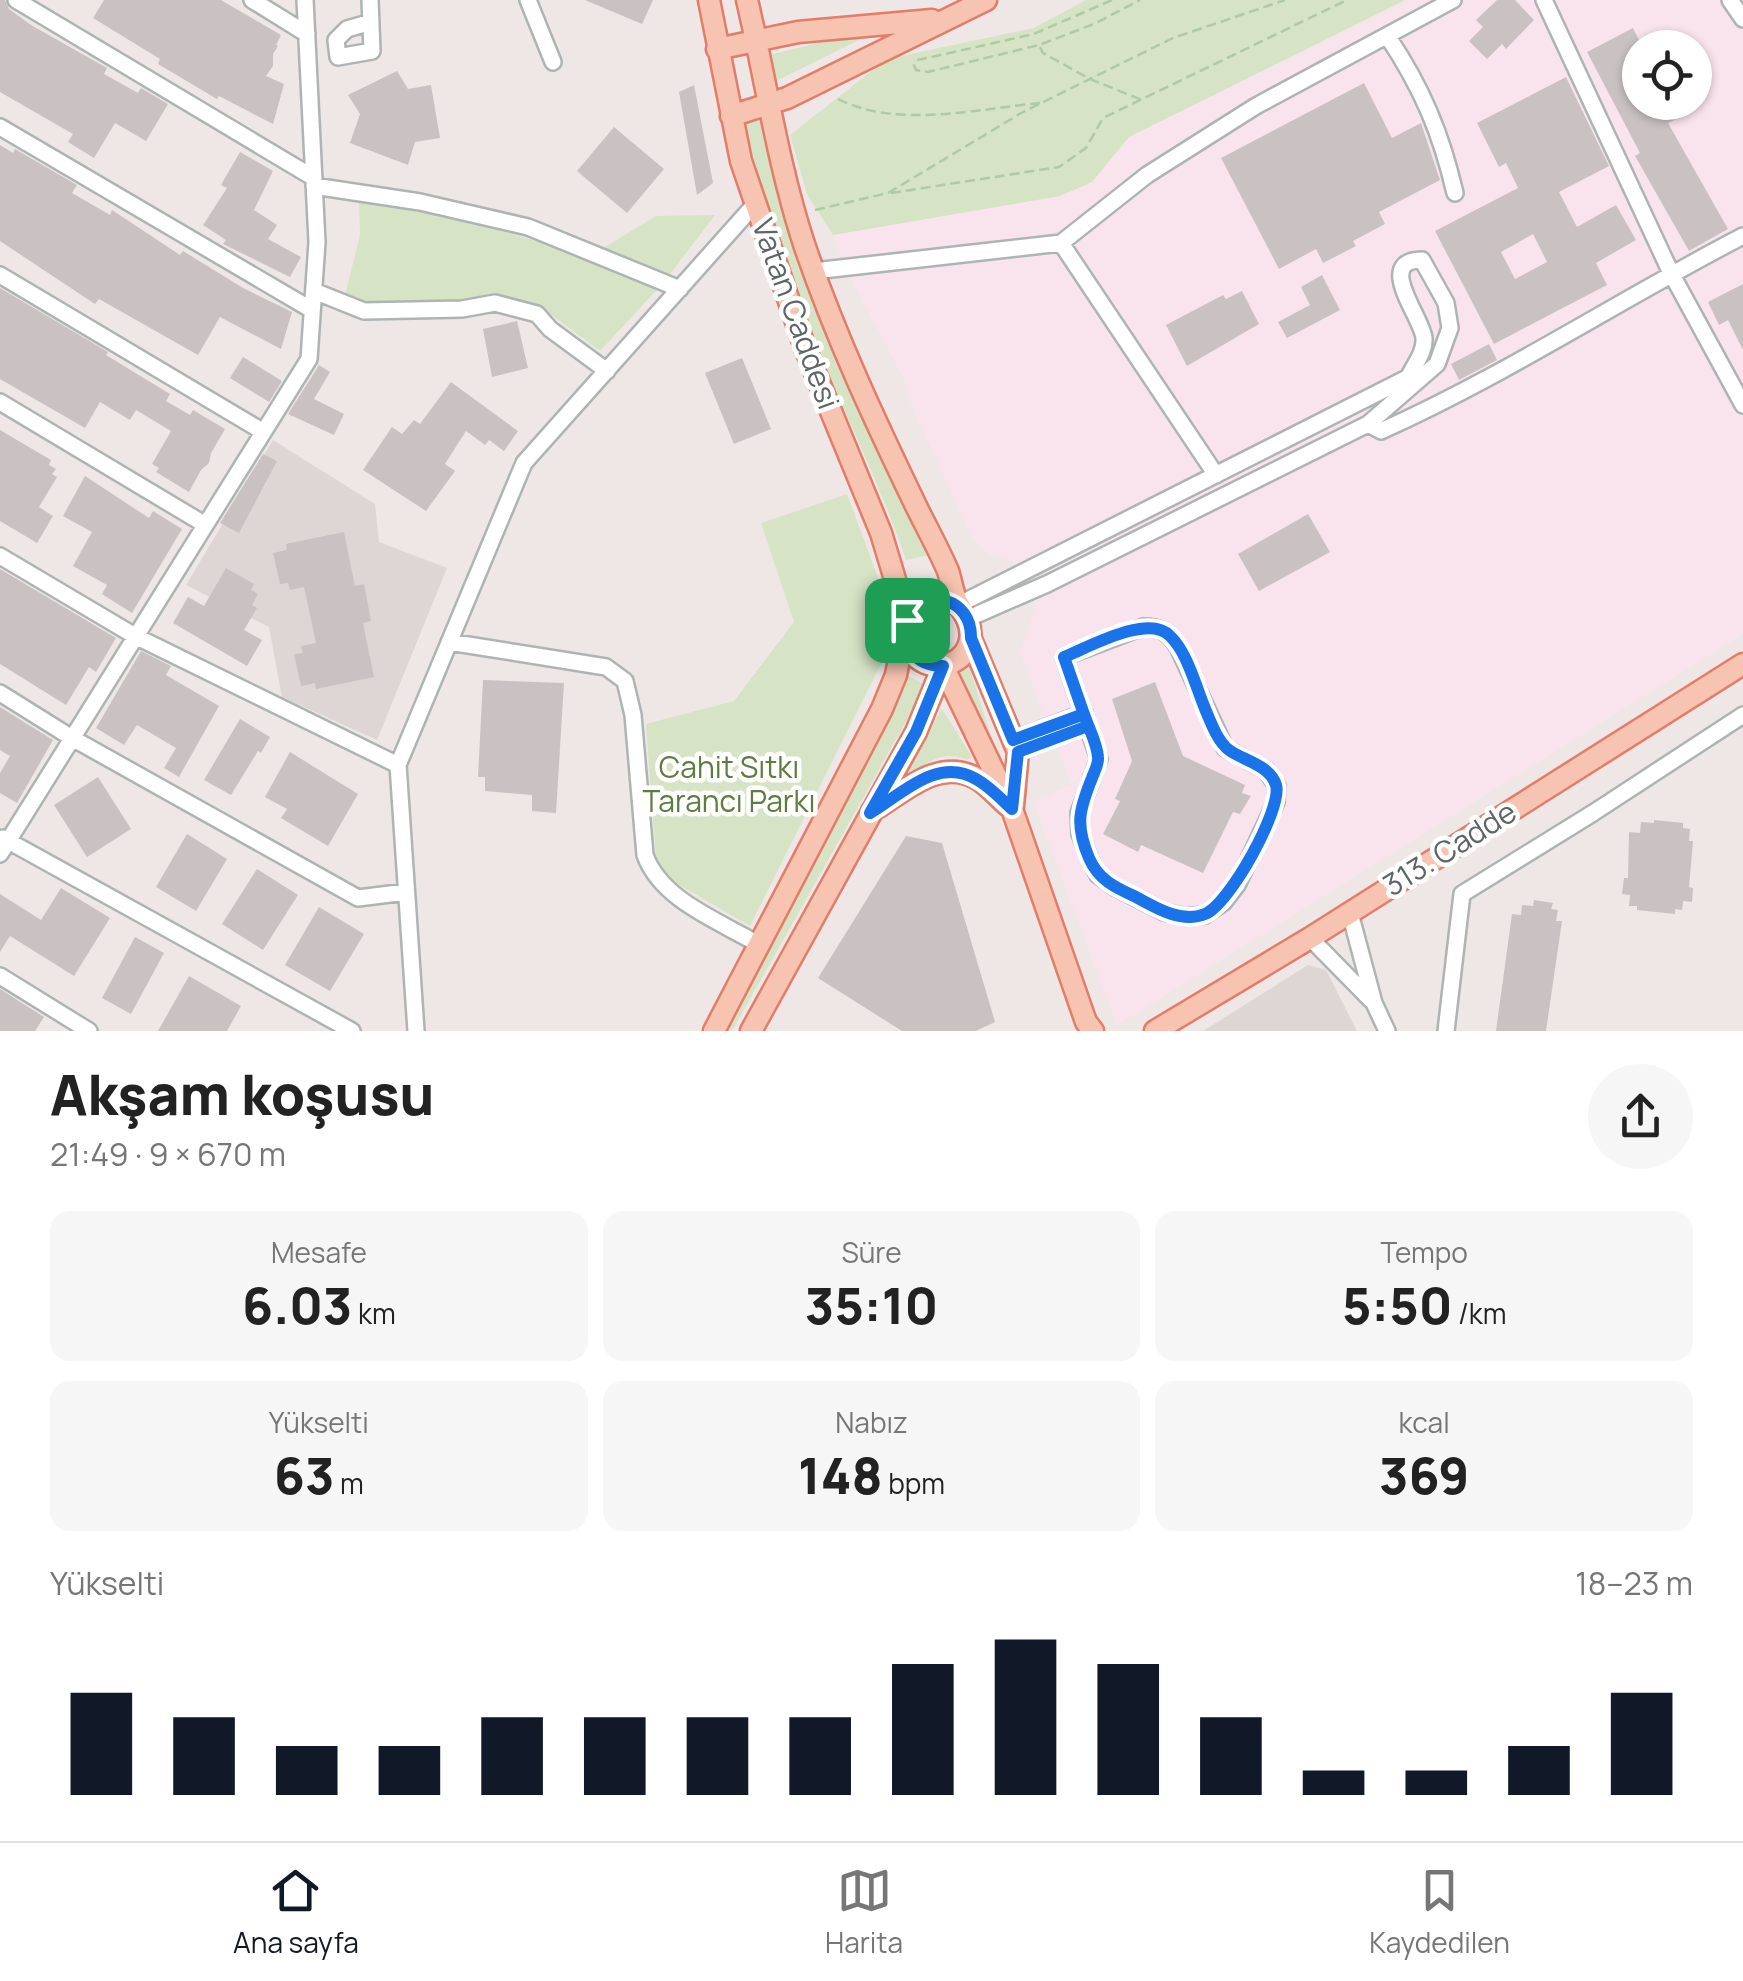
<!DOCTYPE html>
<html lang="tr">
<head>
<meta charset="utf-8">
<style>
  body { margin:0; font-family:Manrope,sans-serif; background:#f6f6f6; color:#222; height:100vh; display:flex; flex-direction:column; font-size:38px; white-space:nowrap }
  * { box-sizing:border-box; margin:0 }
  p { font-size:32px; color:#767676 }
  .icon { flex:none; width:55px; height:55px; fill:none; stroke:currentColor; stroke-width:2; stroke-linecap:round; stroke-linejoin:round }
  .map { position:relative; height:1031px; overflow:hidden }
  .sheet { display:flex; flex-direction:column; background:#fff; flex:1 }
  .sheet>* { flex:none }
  .controls { position:absolute; left:1622px; top:30px; display:grid; gap:20px }
  .controls a { display:grid; place-items:center; width:90px; height:90px; border-radius:50%; background:#fff; box-shadow:0 2px 8px #0004; font-size:50px }
  .pin { position:absolute; display:grid; place-items:center; width:85px; height:85px; color:#fff; margin:-42px; border-radius:20px; box-shadow:0 5px 15px #0006 }
  .round { display:grid; place-items:center; flex:none; width:105px; height:105px; border-radius:52px; background:#f6f6f6 }
  .headline { display:flex; align-items:center; justify-content:space-between; height:170px; padding:0 50px }
  h1 { font-size:55px; font-weight:800; line-height:75px }
  .figures { display:grid; grid-template-columns:repeat(3,1fr); gap:15px; height:170px; padding:10px 50px }
  .figures div { display:grid; align-content:center; border-radius:20px; background:#f6f6f6; text-align:center }
  .figures b { font-size:50px; font-weight:800 }
  .figures small { font-size:28px; font-weight:400 }
  .figures p { font-size:28px }
  .chart { height:280px; padding:20px 50px }
  .chart p { display:flex; justify-content:space-between }
  .chart svg { width:100%; height:180px; margin-top:10px; stroke:#111827; stroke-width:6 }
  .dock { display:flex; justify-content:space-around; align-items:center; height:140px; border-top:2px solid #e0e0e0; background:#fff; font-size:28px; color:#767676 }
  .dock a { display:grid; justify-items:center; gap:5px }
  .dock .active { color:#111827 }
  .map>svg:first-child { display:block }
  .education { fill:#ded6d4 }
  .medical { fill:#f9e4ee; fill-rule:evenodd }
  .green { fill:#d6e3c5 }
  .building { fill:#cac2c2; fill-rule:evenodd }
  .lines { fill:none; stroke-linecap:round; stroke-linejoin:round }
  .minor-casing { stroke:#aeb4b4; stroke-width:20 }
  .major-casing { stroke:#e37c6a; stroke-width:25 }
  .path { stroke:#b0caa3; stroke-width:2.5; stroke-dasharray:10 5; stroke-linecap:butt }
  .minor { stroke:#fff; stroke-width:15 }
  .major { stroke:#f7c4b2; stroke-width:20 }
  .route-casing { stroke:#fff; stroke-width:20 }
  .route { stroke:#1a73e8; stroke-width:12 }
  .labels { text-anchor:middle; stroke-width:9; stroke-linejoin:round; paint-order:stroke }
  .street-label { font-size:30px; fill:#5d6464; stroke:#fff }
  .park-label { font-size:30px; fill:#5e7c3d; stroke:#fff }
</style>
</head>
<body>
<div class="map">
<svg width="1743" height="1031" viewBox="0 0 1743 1031">
  <rect width="100%" height="100%" fill="#eee7e6"/>
  <!-- education -->
  <path class="education" d="M273,440L375,504L379,542L447,568L377,740L282,697L269,627L186,585Z
    M1308,965L1326,970L1357,1031H1203Z"/>
  <!-- medical -->
  <path class="medical" d="M1409,0H1743V634L1117,1025L1033,801L1072,785L1020,653L1036,605L1014,562L989,554L971,536L905,390L906,383L845,267L833,235L1060,196L1092,182L1129,137ZM1640,48H1695V102H1640Z"/>
  <!-- green -->
  <path class="green" d="M1086,0H1405L1129,137L1092,182L1060,196L833,235L807,194L790,135L887,59L1034,28Z
    M866,32L867,36L774,82L768,55Z
    M762,117L776,193L809,287L928,555L906,560C885,497 856,438 830,376C795,294 766,208 744,122Z
    M359,198L449,216L584,255L595,253L656,216L715,215L664,282L600,351L545,310L493,294L456,301L369,304L345,295L360,235Z
    M847,494L890,610L884,658L750,926L674,882L656,859L646,724L734,701L794,622L761,523Z
    M962,663H968L994,746L954,678Z
    M907,675L926,686L732,1031H727L886,727Z
    M942,709L972,757L967,760C937,746 915,773 892,789Z"/>
  <!-- building -->
  <path class="building" d="M0,0H5L9,9L31,25L107,68L104,74L138,93L141,88L168,104L146,141L115,123L94,158L68,142L73,134L0,92Z
    M104,0H221L281,35L276,45L278,46L273,54V66L266,76L284,84L273,124L219,96L217,99L158,64L160,59L93,18Z
    M585,0H653L642,24Z
    M1497,0H1515L1534,20L1506,49L1502,44L1487,59L1469,41L1483,27L1476,20Z
    M1633,28L1640,42V102H1671L1679,118L1668,123L1728,229L1689,251L1635,156L1640,153L1587,52Z
    M397,71L408,89L431,85L440,138L415,142L408,165L350,143L360,114L348,95Z
    M1566,77L1609,166L1559,192L1577,227L1616,205L1636,240L1596,263L1607,285L1494,344L1435,231L1518,188L1506,163L1499,167L1477,123ZM1533,234L1547,262L1515,279L1501,252Z
    M1364,83L1392,138L1421,123L1440,180L1379,212L1385,224L1353,241L1356,246L1323,263L1316,249L1279,269L1221,158Z
    M694,85L713,183L697,195L679,92Z
    M614,127L664,169L627,213L577,171Z
    M0,145L13,153L15,149L77,185L72,193L110,215L112,210L180,255L183,251L243,288L292,312L281,349L220,317L198,355L99,299L95,304L0,241Z
    M240,152L273,171L254,210L277,225L268,239L301,257L290,277L223,244L226,240L203,225L227,188L221,185Z
    M1322,275L1340,310L1287,338L1278,322L1310,305L1301,287Z
    M1743,284V350L1728,320L1719,325L1708,302Z
    M0,288L108,352L106,355L170,394L166,401L190,415L193,410L225,429L211,453L209,463L201,470L189,492L156,472L159,468L152,464L171,431L136,410L130,420L100,402L85,428L0,379Z
    M1242,291L1259,324L1187,366L1166,325L1223,295L1226,299Z
    M517,321L528,368L492,377L483,329Z
    M1489,344L1497,360L1459,380L1451,364Z
    M243,357L282,381L269,402L230,378Z
    M742,358L771,429L734,444L705,373Z
    M319,365L330,372L314,399L344,414L334,435L288,414Z
    M451,382L518,431L504,451L489,440L485,445L466,431L445,464L455,471L426,511L363,470L392,427L402,434L414,420L420,424Z
    M0,430L51,460L49,465L56,469L52,474L57,477L39,507L53,516L37,543L0,521Z
    M263,454L277,461L239,533L220,523Z
    M85,476L149,518L153,511L182,529L132,613L102,594L107,585L73,566L92,532L63,516Z
    M1308,514L1330,552L1259,591L1238,554Z
    M344,532L355,586L364,584L371,621L363,623L374,677L316,689L315,683L301,686L294,654L303,653L301,646L316,643L304,587L290,590L288,583L280,584L273,553L287,550L286,544Z
    M226,568L254,584L251,590L258,594L252,605L257,608L244,630L262,640L247,666L173,623L188,597L204,606Z
    M0,569L116,638L96,672L89,667L66,705L0,664Z
    M141,651L171,666L166,675L219,706L179,777L164,768L176,748L137,725L124,745L96,728Z
    M483,680L564,683L556,813L532,811V795L485,791V777H478Z
    M1155,682L1183,756L1245,785L1242,793L1251,796L1240,814L1233,812L1203,873L1141,845L1138,852L1103,834L1120,801L1115,799L1132,761L1112,699Z
    M0,707L53,740L17,803L0,793V773L10,756L0,750Z
    M240,719L270,737L261,753L258,751L231,795L204,780Z
    M290,752L358,794L328,846L281,818L287,809L265,797Z
    M98,777L131,829L87,857L54,805Z
    M1654,820L1683,823V828L1690,829L1689,841H1693L1689,887L1693,888L1692,902L1683,901L1682,910L1675,909V914L1637,910V906H1629L1630,895L1622,894L1624,878H1628L1629,832L1640,833L1641,822L1654,823Z
    M187,834L227,859L196,911L156,887Z
    M906,836L942,843L995,1022L976,1031H902L818,978Z
    M257,869L298,895L263,950L222,924Z
    M61,888L110,918L74,976L10,936L0,952V894L41,920Z
    M1534,900L1553,903L1551,909L1558,910L1556,921H1562L1546,1031H1496L1512,914L1521,915L1522,905L1533,906Z
    M319,907L364,934L330,991L285,965Z
    M135,937L164,953L131,1014L102,998Z
    M189,976L241,1006L227,1031H158Z
    M0,989L44,1017L35,1031H0Z"/>
  <g class="lines">
    <!-- minor casing -->
    <g class="minor-casing">
      <path id="minor" d="M16,0L314,178
        M252,0L307,34
        M370,0L372,51L338,57L336,40L347,29L371,22
        M528,0L553,62
        M1544,0L1671,273L1743,405
        M1730,0L1743,19
        M1388,37C1422,88 1441,133 1455,193
        M0,127L312,310
        M314,186L420,202L528,227L680,289
        M1061,243L1216,475
        M814,271L1061,243L1147,175L1256,106L1453,0
        M0,275L262,431
        M314,291L364,311L462,309L495,303L537,314L550,329L607,371
        M0,402L204,524
        M1368,424L1381,431C1506,375 1621,299 1743,236
        M0,556L135,636L398,765
        M958,605L1415,374
        M969,618L1047,584L1368,424L1437,364L1450,328L1446,303L1422,260C1374,260 1422,317 1424,338C1425,352 1415,364 1409,376
        M1143,627C1161,627 1168,632 1178,647L1225,748L1266,770L1277,786L1276,802L1237,885L1224,902L1205,915L1186,917L1164,912L1115,887L1098,875L1090,860L1080,834L1079,813L1099,759L1064,657Z
        M449,642L606,667L625,681L633,715L645,855C661,900 719,921 758,944
        M0,693L72,738L358,898L406,892
        M1013,740L1084,713
        M1018,752L1088,726
        M3,838L352,1031
        M0,854L309,359L317,242L305,0
        M1350,913L1374,1003L1387,1031
        M1310,938L1371,1000
        M0,976L89,1031
        M416,1031L398,765L524,463L755,204
        M1446,1031L1462,894L1593,813L1743,715"/>
    </g>
    <!-- major casing -->
    <g class="major-casing">
      <path id="major" d="M709,0L741,161L805,348L881,533L907,619L896,675L882,709L714,1031
        M747,0C766,81 778,165 804,244C835,336 876,423 918,510C928,530 939,550 948,571C952,583 953,597 960,607C998,659 921,692 905,638
        M717,49L798,32L932,20
        M731,116L787,98L986,0
        M907,619C919,600 937,594 958,605
        M971,639L1018,752L1013,807
        M943,666L1012,809L1086,1022L1093,1031
        M872,811C903,793 938,757 976,778C987,784 997,796 1007,805
        M751,1031L916,732L943,666
        M1155,1031L1310,938L1743,664"/>
    </g>
    <!-- path -->
    <path class="path" d="M1112,0L1034,34L918,60L914,65L916,70L928,72L1039,45L1094,24L1140,0
      M1040,47L1043,53L1090,79L1142,100
      M838,99C898,129 976,109 1040,103
      M891,193L1059,167L1086,148L1103,118L1347,0
      M815,210L888,193L1023,112L1173,38L1285,0"/>
    <!-- minor -->
    <use href="#minor" class="minor"/>
    <!-- major -->
    <use href="#major" class="major"/>
  </g>
  <g class="lines">
    <!-- route casing -->
    <g class="route-casing">
      <path id="route" d="M907,620C900,646 916,666 943,666L916,732L870,813C901,795 937,756 976,779C989,786 1001,799 1012,809L1018,752L1088,726C1080,703 1072,680 1064,657C1089,647 1149,613 1170,636C1188,653 1196,688 1206,711C1211,723 1218,742 1229,750C1244,761 1270,765 1276,785C1283,808 1229,905 1205,914C1181,924 1154,907 1134,896C1114,887 1098,879 1089,858C1075,825 1079,810 1092,778C1094,772 1099,764 1098,757C1097,743 1088,727 1084,714L1013,740L971,638C972,599 927,585 907,620"/>
    </g>
    <!-- route -->
    <use href="#route" class="route"/>
  </g>
  <g class="labels">
    <!-- street labels -->
    <g class="street-label">
      <text transform="translate(795 314) rotate(70)" y="10">Vatan Caddesi</text>
      <text transform="translate(1450 849) rotate(-32)" y="10">313. Cadde</text>
    </g>
    <!-- park labels -->
    <g class="park-label">
      <text x="729" y="778">Cahit Sıtkı<tspan x="729" dy="34">Tarancı Parkı</tspan></text>
    </g>
  </g>
</svg>
<div class="controls">
<a><svg class="icon" aria-label="locate" viewBox="0 0 24 24"><circle cx="12" cy="12" r="6"/><path d="M12 2v4M12 18v4M2 12h4M18 12h4"/></svg></a>
</div>
<div class="pin" style="left:907px;top:620px;background:#1e9e55"><svg class="icon" aria-label="arrive" viewBox="0 0 24 24"><path d="M6 21V4h12l-3 4 3 4H6"/></svg></div>
</div>
<section class="sheet">
<div class="headline"><div><h1>Akşam koşusu</h1><p>21:49 · 9 × 670 m</p></div><a class="round"><svg class="icon" aria-label="share" viewBox="0 0 24 24"><path d="M12 15V3M7 8l5-5 5 5M5 13v7h14v-7"/></svg></a></div>
<div class="figures">
<div><p>Mesafe</p><b>6.03<small> km</small></b></div>
<div><p>Süre</p><b>35:10</b></div>
<div><p>Tempo</p><b>5:50<small> /km</small></b></div>
</div>
<div class="figures">
<div><p>Yükselti</p><b>63<small> m</small></b></div>
<div><p>Nabız</p><b>148<small> bpm</small></b></div>
<div><p>kcal</p><b>369</b></div>
</div>
<div class="chart"><p><span>Yükselti</span>18–23 m</p>
<svg viewBox="0 0 160 44" preserveAspectRatio="none"><path d="M5 44V19M15 44V25M25 44V32M35 44V32M45 44V25M55 44V25M65 44V25M75 44V25M85 44V12M95 44V6M105 44V12M115 44V25M125 44V38M135 44V38M145 44V32M155 44V19"/></svg>
</div>
</section>
<nav class="dock">
<a class="active"><svg class="icon" aria-label="home" viewBox="0 0 24 24"><path d="M3 11l9-7 9 7M6 9v11h12V9"/></svg>Ana sayfa</a>
<a><svg class="icon" aria-label="map" viewBox="0 0 24 24"><path d="M3 6l6-2 6 2 6-2v14l-6 2-6-2-6 2zM9 4v14M15 6v14"/></svg>Harita</a>
<a><svg class="icon" aria-label="saved" viewBox="0 0 24 24"><path d="M7 4h10v16l-5-4-5 4z"/></svg>Kaydedilen</a>
</nav>
</body>
</html>
